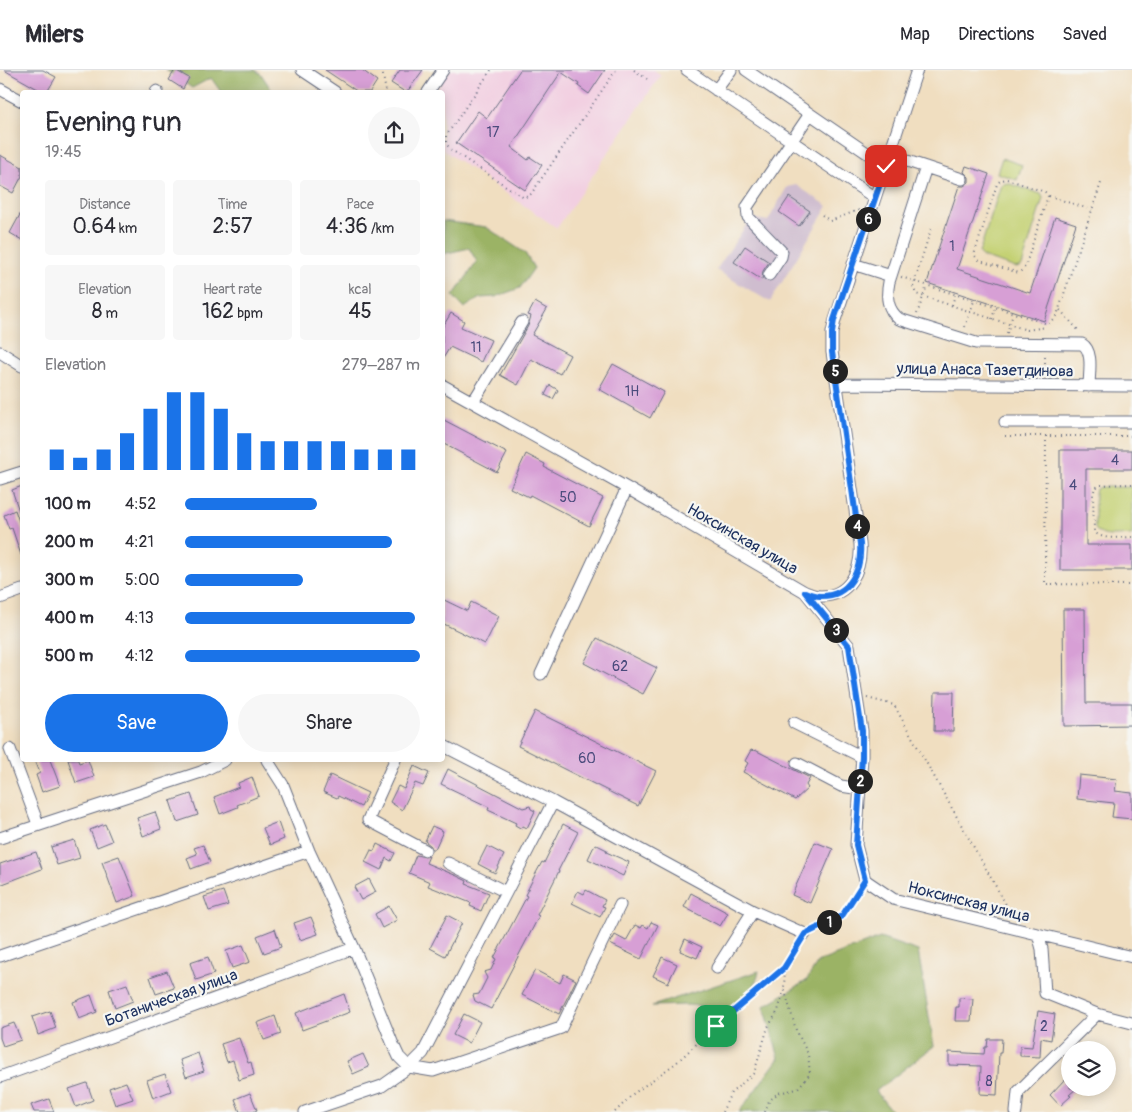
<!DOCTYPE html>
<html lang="en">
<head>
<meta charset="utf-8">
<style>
  body { margin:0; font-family:Pangolin,sans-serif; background:#f7f7f7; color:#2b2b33; height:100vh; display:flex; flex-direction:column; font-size:19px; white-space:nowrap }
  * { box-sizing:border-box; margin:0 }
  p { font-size:16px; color:#7c7c81 }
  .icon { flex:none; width:28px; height:28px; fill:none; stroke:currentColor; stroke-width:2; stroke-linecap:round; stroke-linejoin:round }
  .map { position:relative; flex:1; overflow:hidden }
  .sheet { position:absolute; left:20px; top:20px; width:425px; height:672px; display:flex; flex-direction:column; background:#fff; border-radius:5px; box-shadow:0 2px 12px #0003 }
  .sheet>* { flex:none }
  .fabs { position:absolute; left:1061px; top:971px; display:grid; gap:10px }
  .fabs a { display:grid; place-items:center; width:55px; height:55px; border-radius:50%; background:#fff; box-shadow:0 2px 12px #0003; font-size:25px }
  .pin { position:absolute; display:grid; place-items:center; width:42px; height:42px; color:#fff; margin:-21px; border-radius:10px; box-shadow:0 2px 8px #0006 }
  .km { position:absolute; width:25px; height:25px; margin:-12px; border-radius:50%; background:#222; color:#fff; font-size:14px; line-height:25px; text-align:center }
  .round { display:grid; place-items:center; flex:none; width:52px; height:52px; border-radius:26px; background:#f7f7f7 }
  .head { display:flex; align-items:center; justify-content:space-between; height:85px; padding:0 25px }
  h1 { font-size:28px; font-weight:600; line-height:38px }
  .metrics { display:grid; grid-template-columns:repeat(3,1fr); gap:8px; height:85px; padding:5px 25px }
  .metrics div { display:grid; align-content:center; border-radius:5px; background:#f7f7f7; text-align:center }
  .metrics b { font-size:21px; font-weight:600 }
  .metrics small { font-size:14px; font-weight:400 }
  .metrics p { font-size:14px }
  .chart { height:140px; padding:10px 25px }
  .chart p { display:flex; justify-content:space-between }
  .chart svg { width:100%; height:90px; margin-top:5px; stroke:#1a73e8; stroke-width:6 }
  .cta { display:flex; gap:10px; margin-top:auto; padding:10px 25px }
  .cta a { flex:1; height:58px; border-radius:30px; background:#1a73e8; color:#fff; font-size:20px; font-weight:600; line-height:58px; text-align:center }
  .cta a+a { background:#f7f7f7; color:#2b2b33 }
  ul { padding:0 25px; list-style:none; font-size:16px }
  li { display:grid; grid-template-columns:80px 60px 1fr; align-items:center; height:38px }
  li i { height:12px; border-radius:6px; background:#1a73e8 }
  header { display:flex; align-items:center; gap:30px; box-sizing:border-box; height:70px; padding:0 25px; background:#fff; border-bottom:1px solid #e1e1e2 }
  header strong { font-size:24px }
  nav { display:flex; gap:28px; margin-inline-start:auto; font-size:18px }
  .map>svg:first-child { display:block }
  .built { fill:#f2cfe1 }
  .industrial { fill:#cfbdcf }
  .green { fill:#c4d173; stroke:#708068 }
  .forest { fill:#9bb365; stroke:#5b7162 }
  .building { fill:#d79fd5 }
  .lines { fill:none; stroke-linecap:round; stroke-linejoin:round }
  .minor-casing { stroke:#666c80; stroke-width:13 }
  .path { stroke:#666c80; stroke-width:2; stroke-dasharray:1 4; stroke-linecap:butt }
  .minor { stroke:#fff; stroke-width:11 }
  .route-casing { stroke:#fff; stroke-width:10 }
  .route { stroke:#1a73e8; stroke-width:6 }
  .labels { text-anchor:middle; stroke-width:4.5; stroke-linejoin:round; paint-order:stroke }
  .number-label { font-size:14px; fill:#4a4b7c }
  .street-label { font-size:16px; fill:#1b2f5e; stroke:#f6f6f2 }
</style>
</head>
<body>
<header>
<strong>Milers</strong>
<nav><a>Map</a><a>Directions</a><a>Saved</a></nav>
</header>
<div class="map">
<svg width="1132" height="1042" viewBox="0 0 1132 1042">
  <rect width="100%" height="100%" fill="#f6f6f2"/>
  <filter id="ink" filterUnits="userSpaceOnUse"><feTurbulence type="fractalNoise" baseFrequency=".02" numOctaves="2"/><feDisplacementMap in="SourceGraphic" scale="10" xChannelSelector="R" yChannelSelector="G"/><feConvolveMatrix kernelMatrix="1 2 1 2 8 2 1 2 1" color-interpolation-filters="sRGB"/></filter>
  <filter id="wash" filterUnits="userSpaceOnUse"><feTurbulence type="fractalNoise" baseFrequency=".0096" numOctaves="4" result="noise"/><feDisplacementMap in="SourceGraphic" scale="20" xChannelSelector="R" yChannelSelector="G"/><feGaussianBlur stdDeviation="1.12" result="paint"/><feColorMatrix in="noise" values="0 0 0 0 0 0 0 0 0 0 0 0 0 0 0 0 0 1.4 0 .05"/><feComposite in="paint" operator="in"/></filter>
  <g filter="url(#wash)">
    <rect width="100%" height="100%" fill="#f0dec0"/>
    <!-- built -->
    <path class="built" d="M450,0H654L661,5L557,158L443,80L442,22H435Z"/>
    <!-- industrial -->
    <path class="industrial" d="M796,115L828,136L770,232L716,200L751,148L768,151L787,117Z"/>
    <!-- green -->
    <path class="green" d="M1002,88L1022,95L1017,110L997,103Z
      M1007,113L1041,124L1043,128L1022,196L1016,198L982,187L979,183L1001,115Z
      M1100,417H1132V465C1121,465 1101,470 1095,458V424L1096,419Z"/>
    <!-- forest -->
    <path class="forest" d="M166,0H255L261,4L273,22H221L211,8L192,18Z
      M443,151L486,157L525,183L534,198L520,218L495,227L480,228L464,238L453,226L477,192L469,178L443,184Z
      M880,868L918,881L934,976L876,1021L892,1042H739L779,988L764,936L806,911L818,892Z
      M759,901L755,915L729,938L687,935L652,936Z"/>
    <g id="blocks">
      <!-- building -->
      <path class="building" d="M4,0H43L56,7L47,22H43Z
        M175,0L189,8L183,19L169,10Z
        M325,0H362L377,11L370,22H358Z
        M400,0H423L407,22H405L391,13Z
        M520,0H605L589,24L578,16L579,14L561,2L511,77L528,90L530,87L542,95L525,120L456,73L478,41L487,48Z
        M0,85L22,97V106L13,123L0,116Z
        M966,96L989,104L957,199L1030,223L1055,147L1076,154L1044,251L927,213L959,116H964L969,112V107L964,102Z
        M789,127L810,141L799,156L779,142Z
        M22,141V170L10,163Z
        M745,176L769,192L763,201L762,210L734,192Z
        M535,232L547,239L532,265L570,285L560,304L531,289L518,315L500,305L528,256L531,246L528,245Z
        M451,243L464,251L461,257L491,270L481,292L450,277L442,290V258Z
        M613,294L664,322L650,348L599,319Z
        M550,315L558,320L553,329L545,325Z
        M442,349L507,383L497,402L442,373Z
        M1060,380H1132V399H1086V475H1132V500H1060Z
        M526,384L545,394L544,397L603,428L589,456L530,425L529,427L510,418Z
        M22,416V447H21L12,420Z
        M15,440L22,460L21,485L12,458L9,459L4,445Z
        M442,529L467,541L471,532L499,546L485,574L442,553Z
        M1063,539H1085L1086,633H1132V655L1064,656Z
        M597,568L657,598L643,624L584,593Z
        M935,622H954L953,661H934Z
        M535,641L656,701L638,736L518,676Z
        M751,680L754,681L755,680L810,708L806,715L808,718L795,730L743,702L748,693L745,691Z
        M35,690H50L60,716L42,722L36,705L40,703Z
        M68,690H78L79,693L88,690L94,707L76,713Z
        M414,696L429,703L423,716L415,713L402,740L390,732L398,716L404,719Z
        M448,699L523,738L530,736L531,739L535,741L527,758L523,756L522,759L515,755L516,753L488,740L489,737L441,714Z
        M330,705L368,723L361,737L338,726L337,728L323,722Z
        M1079,705L1117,709L1115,721L1132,723V749L1112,747L1114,733L1077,729Z
        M252,707L259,726L237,735L238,737L220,744L214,727L239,717L238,713Z
        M191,724L198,745L177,752L170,731Z
        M155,742L161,759L143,766L137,748Z
        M278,752L284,769L270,775L263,758Z
        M105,754L112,771L97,777L90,760Z
        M563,754L578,762L558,801H559L537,845L539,846L491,939L475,931L473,925L479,924L487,908L484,902L491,900L496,889L494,888L527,826L525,825L536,803L542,792L544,793Z
        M432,756L443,761L435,779H432L431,776L425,771Z
        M74,770L80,788L57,795L51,777Z
        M815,772L833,779L810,833L792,825Z
        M377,774L395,783L391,791L386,788L381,800L365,792L371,780L374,781Z
        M595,774L607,780L606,782L629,792L623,806L588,789Z
        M203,775L210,792L191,799L187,788L197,784L194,778Z
        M487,776L504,785L495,803L478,794Z
        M36,782L42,799L0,815V794Z
        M416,785L425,787L429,786L426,793L457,806L467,811L466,814L489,823L481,841L470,836L471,833L428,816L430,812L409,803Z
        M119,786L135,826L117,833L102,792Z
        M369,809L376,822L361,830L354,817Z
        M586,820L605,830L602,836L605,837L600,847L572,833L578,821L584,824Z
        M223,821L228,835L209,841L204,827Z
        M691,823L728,843L720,856L684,837Z
        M389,836L397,850L382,858L375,844Z
        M447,845L462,853L445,886L430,878Z
        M311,847L318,864L300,870L294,853Z
        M651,852L658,855L641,889L610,874L615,865L626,871L635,855L641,858L643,855L648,858Z
        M275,859L281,877L264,883L257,866Z
        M685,869L702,877L697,888L680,881Z
        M243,875L250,892L232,898L226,881Z
        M208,887L214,904L196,910L190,893Z
        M662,887L677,894L668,913L653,906Z
        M535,900L560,913L564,904L576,910L559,944L522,925Z
        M167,901L174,918L156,924L150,907Z
        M127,914L133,931L115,938L109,920Z
        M344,924L350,942L302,960L296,943Z
        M91,925L97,942L79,949L73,932Z
        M959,928L973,929L971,951H955L956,937H959Z
        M50,941L56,958L38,965L32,947Z
        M1038,941L1055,944L1051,970L1041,968L1040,987L1020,986V976L1032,977Z
        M464,944L480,952L469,973L453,965Z
        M275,946L281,964L264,970L257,953Z
        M14,953L21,970L3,976L0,968V958Z
        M239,968L248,993L251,992L254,1005L239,1010L233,990L227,992L221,974Z
        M988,969H1002L1001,983H999L997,1025L980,1024L981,996L949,995V982L984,984L985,977H987Z
        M198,983L204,1001L186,1007L180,990Z
        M363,984L369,997L353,1004L347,991Z
        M165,1004L171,1021L153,1028L147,1010Z
        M1066,1008L1070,1012V1018H1077L1069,1025L1071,1026L1060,1036L1050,1025Z
        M126,1012L133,1029L115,1035L109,1018Z
        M87,1013L93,1030L76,1037L69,1019Z
        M250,1023L257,1040L253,1042H240L235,1029Z
        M49,1029L54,1042H34L31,1035Z"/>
    </g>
  </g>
  <g filter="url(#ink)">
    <use href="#blocks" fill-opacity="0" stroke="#666c80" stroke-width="1"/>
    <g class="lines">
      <!-- minor casing -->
      <g class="minor-casing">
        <path id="minor" d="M302,0L335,22
          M687,0L875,128
          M746,0L886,96
          M0,19L22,31
          M716,20L731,0
          M156,22L157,21
          M428,22L443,0
          M889,85L962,109
          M926,97L889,212C886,227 887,239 899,249L976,273L1082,274C1094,281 1089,304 1089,316
          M853,194L891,206
          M769,205L781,187L782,182L748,147L747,137L810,44
          M0,282L22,296
          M837,314L1132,316
          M442,315L627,418L805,522L849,576L862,661V687L856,775L865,810L893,829L1132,887
          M473,332L522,252
          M1005,352H1132
          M0,409L22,402
          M805,522C810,524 816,526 820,526C850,527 862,499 860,474L832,282V263L835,250L917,0
          M0,528L22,520
          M541,604L627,418
          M794,653L862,687
          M442,675L553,732L753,841L805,864
          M10,679L38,754
          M267,690L283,715L309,781L354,878L392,972L399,987L409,997L433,1001L561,958L620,835
          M395,690L368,750L425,780
          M797,693L841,716L860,719
          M0,768L201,702L225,690
          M448,793L506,822
          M0,886L309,781
          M717,898L753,841
          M1097,944L1132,953
          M0,1007L354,878
          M305,1042L382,1016L409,997L423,983L553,732
          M1016,1042L1018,1022L1097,944L1045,923L1042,879L1038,864"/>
      </g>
      <!-- path -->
      <path class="path" d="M382,0L386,22
        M491,0L446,66V73L450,79L524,128L531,124L616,0
        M634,0L647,9
        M1007,109L1045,122L1048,126L1025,197L1019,203L980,191L974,185L997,114L1001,110Z
        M1049,126L1092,140
        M822,145L830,151L859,140
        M931,159L913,216L916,224L1027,260L1046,257
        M901,207L1048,254L1057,245L1102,110
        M952,235L955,225
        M1060,240L1080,262
        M917,244L927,216
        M992,249L995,239
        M965,257L974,231
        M1007,263L1013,244
        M1045,298V283
        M1005,366H1132
        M1046,366L1045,514L1132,515
        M1132,414L1100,415L1095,418L1093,424L1094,461C1101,471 1121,467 1132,467
        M867,628L894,635L1013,847
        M814,860L842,846L859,820
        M615,1042L633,1024L676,993L716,956L785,898L800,872
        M722,1042L731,1023L754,1003L768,957L778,941L784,920
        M765,1042L769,1031L778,1023L797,1019L810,1004L808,984L796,960L784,918L785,898"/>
      <!-- minor -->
      <use href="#minor" class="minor"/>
    </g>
  </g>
  <g class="lines" filter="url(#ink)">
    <!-- route casing -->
    <g class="route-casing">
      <path id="route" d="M716,956L784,898L805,864L842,846L865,810L856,775L862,687V661L849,576L805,522C810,524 816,526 820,526C850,527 862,499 860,474L832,282V263L834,250L886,96"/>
    </g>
    <!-- route -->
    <use href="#route" class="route"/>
  </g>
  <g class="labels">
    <!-- number labels -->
    <g class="number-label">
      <text x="493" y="67">17</text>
      <text x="952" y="181">1</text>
      <text x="476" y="282">11</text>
      <text x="632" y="326">1Н</text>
      <text x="1115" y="395">4</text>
      <text x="1073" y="420">4</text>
      <text x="568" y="432">50</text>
      <text x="620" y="601">62</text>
      <text x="587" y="693">60</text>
      <text x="1044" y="961">2</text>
      <text x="989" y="1016">8</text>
    </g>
    <!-- street labels -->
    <g class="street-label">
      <text transform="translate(985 299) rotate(1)" y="6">улица Анаса Тазетдинова</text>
      <text transform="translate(743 468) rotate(30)" y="6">Ноксинская улица</text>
      <text transform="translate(969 831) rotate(14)" y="6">Ноксинская улица</text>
      <text transform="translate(171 927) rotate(-20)" y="6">Ботаническая улица</text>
    </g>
  </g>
</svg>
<div class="fabs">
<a><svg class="icon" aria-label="layers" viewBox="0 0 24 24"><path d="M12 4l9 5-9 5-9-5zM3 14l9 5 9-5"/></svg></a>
</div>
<div class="pin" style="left:716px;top:956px;background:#1e9e55"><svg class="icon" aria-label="arrive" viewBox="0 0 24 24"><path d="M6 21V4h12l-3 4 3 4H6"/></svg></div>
<div class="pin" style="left:886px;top:96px;background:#d93025"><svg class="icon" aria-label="check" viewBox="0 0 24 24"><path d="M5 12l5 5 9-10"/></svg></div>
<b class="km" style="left:829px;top:852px">1</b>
<b class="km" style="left:860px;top:711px">2</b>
<b class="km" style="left:836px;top:560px">3</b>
<b class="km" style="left:857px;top:456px">4</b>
<b class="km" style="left:835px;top:301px">5</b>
<b class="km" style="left:868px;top:149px">6</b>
<section class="sheet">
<div class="head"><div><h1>Evening run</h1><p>19:45</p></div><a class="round"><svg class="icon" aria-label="share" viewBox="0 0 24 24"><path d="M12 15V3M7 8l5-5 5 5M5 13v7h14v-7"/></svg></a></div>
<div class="metrics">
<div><p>Distance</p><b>0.64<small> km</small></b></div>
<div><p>Time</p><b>2:57</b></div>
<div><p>Pace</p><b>4:36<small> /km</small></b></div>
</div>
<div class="metrics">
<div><p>Elevation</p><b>8<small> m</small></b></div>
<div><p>Heart rate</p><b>162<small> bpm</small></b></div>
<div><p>kcal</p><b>45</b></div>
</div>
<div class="chart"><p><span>Elevation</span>279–287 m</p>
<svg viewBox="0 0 160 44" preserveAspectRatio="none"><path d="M5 44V34M15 44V38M25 44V34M35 44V26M45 44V14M55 44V6M65 44V6M75 44V14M85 44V26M95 44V30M105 44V30M115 44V30M125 44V30M135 44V34M145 44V34M155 44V34"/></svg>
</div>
<ul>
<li><b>100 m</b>4:52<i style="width:56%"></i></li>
<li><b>200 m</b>4:21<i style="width:88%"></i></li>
<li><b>300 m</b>5:00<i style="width:50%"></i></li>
<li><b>400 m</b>4:13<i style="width:98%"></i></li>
<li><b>500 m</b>4:12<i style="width:100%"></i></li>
</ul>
<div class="cta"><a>Save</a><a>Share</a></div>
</section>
</div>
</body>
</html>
